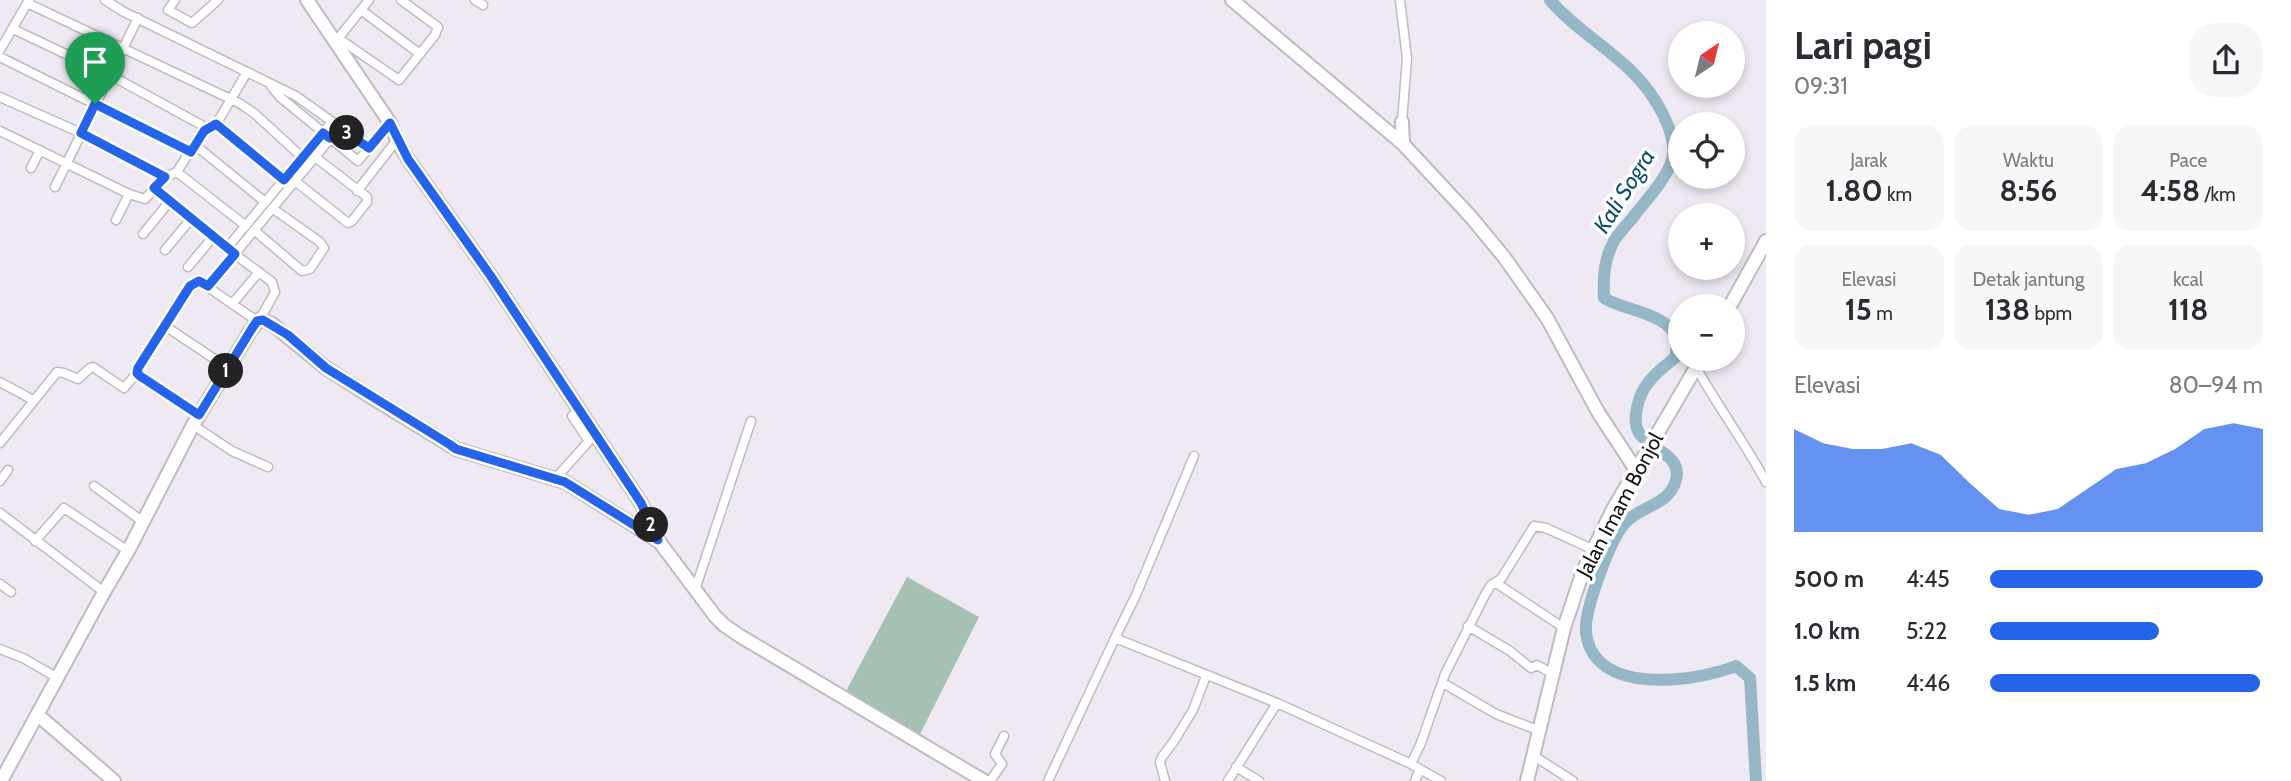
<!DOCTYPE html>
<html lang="id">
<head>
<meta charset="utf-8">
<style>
  body { margin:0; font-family:Cabin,sans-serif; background:#f7f7f7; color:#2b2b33; height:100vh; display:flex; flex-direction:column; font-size:26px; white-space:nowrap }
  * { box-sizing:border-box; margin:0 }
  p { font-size:23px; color:#7c7c81 }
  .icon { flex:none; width:38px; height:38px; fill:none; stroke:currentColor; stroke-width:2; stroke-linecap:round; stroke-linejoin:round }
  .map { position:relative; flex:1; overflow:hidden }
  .panel { display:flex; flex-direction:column; background:#fff; width:525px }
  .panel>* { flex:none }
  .needle { width:46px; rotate:35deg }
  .controls { position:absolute; left:1668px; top:21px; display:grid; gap:14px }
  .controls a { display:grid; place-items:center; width:77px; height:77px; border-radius:50%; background:#fff; box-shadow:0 4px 10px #0003; font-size:35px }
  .pin { position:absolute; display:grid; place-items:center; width:60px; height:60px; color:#fff; margin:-72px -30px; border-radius:50% 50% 50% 0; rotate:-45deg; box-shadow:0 0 7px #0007 }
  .pin .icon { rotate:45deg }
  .km { position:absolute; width:35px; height:35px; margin:-18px; border-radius:50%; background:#222; color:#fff; font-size:19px; line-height:35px; text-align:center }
  .round { display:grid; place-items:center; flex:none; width:74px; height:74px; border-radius:28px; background:#f7f7f7 }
  .overview { display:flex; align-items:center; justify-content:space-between; height:119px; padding:0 28px }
  h1 { font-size:38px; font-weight:700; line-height:52px }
  .figures { display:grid; grid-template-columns:repeat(3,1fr); gap:10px; height:119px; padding:7px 28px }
  .figures div { display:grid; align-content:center; border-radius:18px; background:#f7f7f7; text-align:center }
  .figures b { font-size:30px; font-weight:700 }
  .figures small { font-size:19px; font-weight:400 }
  .figures p { font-size:19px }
  .chart { height:196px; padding:14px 28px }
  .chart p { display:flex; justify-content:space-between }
  .chart svg { width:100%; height:126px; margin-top:7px; fill:#2563eb; opacity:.7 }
  ul { padding:0 28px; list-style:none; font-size:23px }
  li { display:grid; grid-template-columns:112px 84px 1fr; align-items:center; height:52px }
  li i { height:18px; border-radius:9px; background:#2563eb }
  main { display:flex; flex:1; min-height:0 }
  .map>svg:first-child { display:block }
  .green { fill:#a5c1b3 }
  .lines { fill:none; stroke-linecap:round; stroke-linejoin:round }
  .river { stroke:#96b7c5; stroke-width:12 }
  .street-casing { stroke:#c0bac3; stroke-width:11 }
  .secondary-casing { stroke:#c0bac3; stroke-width:16 }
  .street { stroke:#fff; stroke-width:8 }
  .secondary { stroke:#fff; stroke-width:12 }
  .route-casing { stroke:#fff; stroke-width:14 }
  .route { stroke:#2563eb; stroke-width:9 }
  .labels { text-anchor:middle; stroke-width:7; stroke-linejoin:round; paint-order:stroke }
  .street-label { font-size:21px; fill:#131114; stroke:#fff }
  .water-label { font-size:23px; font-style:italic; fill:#0e5166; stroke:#fff }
</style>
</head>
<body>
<main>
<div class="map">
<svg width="1766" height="781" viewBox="0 0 1766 781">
  <rect width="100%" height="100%" fill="#efe9f3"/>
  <!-- green -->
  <path class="green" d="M907,577L979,617L919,736L845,693Z"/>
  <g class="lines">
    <!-- river -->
    <path class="river" d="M1550,0C1579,34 1620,53 1648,90C1661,108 1680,141 1671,163C1663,183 1647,199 1634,216C1628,224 1619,232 1614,241C1604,259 1603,278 1604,298C1624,311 1671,313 1676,340C1677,345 1676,353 1675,358C1666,365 1655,373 1648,383C1639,394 1631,420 1639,433C1650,450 1683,455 1676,480C1669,506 1641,505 1625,523C1610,540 1584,610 1586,632C1593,697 1695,682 1736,666L1750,678L1756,781"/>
    <!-- street casing -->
    <g class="street-casing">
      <path id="street" d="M105,0L124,12L296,96L369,148
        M175,0L168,10L192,23L218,0
        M475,0L483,5
        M1400,0L1407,58L1402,122
        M27,3L239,103L254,113L303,158
        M361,10L420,54
        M13,29L110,75L207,128
        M338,38L399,80L435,35L438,27L401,0
        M336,41L369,0
        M0,50L29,0
        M0,57L191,152
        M271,86L280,97L358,161L390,123
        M0,97L81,133L165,177
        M217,123L284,180
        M0,131L129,194L145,199L165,177L177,172L203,130L217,123L247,72
        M195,145L265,202
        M31,168L40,150
        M177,172L246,226
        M295,181L348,223L352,221L367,202V197L315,157
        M55,187L138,18
        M154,188L225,247L272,282L275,292L260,319
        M357,191L397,140
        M116,220L129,194
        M254,230L302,271L310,269L324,248L320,242L272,208
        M143,234L170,201
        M227,248L332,122
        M165,250L191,219
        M188,267L213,237
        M208,286L339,128
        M232,304L259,272
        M165,326L228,368
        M1696,367C1718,407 1745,443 1766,482
        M0,382L33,400
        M199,415L138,374L137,371L189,286L199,281L257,321
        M193,425L232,451L268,467
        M0,443L57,372L64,373L78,379L90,368L93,367L124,388L137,373
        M555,479L589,441L572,416L578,410
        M0,481L8,470
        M94,486L142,521
        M0,513L104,592
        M35,541L64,508L128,551
        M1496,583L1564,628
        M0,584L11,592
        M695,590L751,421
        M1468,626L1510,651L1531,668L1537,665L1553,674
        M1115,638L1136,595L1194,456
        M0,649L23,658L56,677
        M1443,683L1496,714L1540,731
        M1534,756L1573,781
        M1236,767L1259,781
        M990,781L1002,764L995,754L1004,736
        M1048,781L1115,638L1277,703L1411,764
        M1165,781L1160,762L1162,757L1174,741L1193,710L1206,676
        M1228,781L1277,703
        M1415,781L1420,769
        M1441,781L1411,764L1421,743L1445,674L1485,595L1491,585L1501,579L1534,526L1546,528L1592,549"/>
    </g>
    <!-- secondary casing -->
    <g class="secondary-casing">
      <path id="secondary" d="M307,0L390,123L397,140L408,159L490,275L641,503L658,540L715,616L724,625L740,636L984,781
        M1232,0L1403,144L1471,217L1504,257L1547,318L1598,412L1636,470
        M1402,122L1403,144
        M1730,306L1766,241
        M38,715L114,781
        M1,781L104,592L128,551L193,425L251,330L260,319L272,324L326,368L368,395L456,449L565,482L657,540
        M1527,781L1564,628L1583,571L1612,511L1701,359"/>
    </g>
    <!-- street -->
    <use href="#street" class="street"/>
    <!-- secondary -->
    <use href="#secondary" class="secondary"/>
  </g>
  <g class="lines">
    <!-- route casing -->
    <g class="route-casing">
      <path id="route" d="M95,104L191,152L204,131L216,124L284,180L323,133L330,138L339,128L369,148L390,123L408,159L490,275L641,503L658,540L565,482L456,449L449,444L326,368L288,335L263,320L257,321L251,330L199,415L140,376L137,373L138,368L190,286L199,281L208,286L235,254L154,188L165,177L81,133Z"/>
    </g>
    <!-- route -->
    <use href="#route" class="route"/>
  </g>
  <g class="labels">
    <!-- street labels -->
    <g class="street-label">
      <text transform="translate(1620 505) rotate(-62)" y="7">Jalan Imam Bonjol</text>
    </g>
    <!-- water labels -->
    <g class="water-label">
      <text transform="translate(1624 191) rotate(-58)" y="8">Kali Sogra</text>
    </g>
  </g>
</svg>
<div class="controls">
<a><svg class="needle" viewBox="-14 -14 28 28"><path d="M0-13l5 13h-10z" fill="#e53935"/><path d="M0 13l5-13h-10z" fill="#7c7c81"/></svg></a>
<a><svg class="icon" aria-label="locate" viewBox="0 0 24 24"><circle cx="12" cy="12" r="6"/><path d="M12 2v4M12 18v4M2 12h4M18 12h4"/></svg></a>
<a>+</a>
<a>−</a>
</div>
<div class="pin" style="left:95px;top:104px;background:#1e9e55"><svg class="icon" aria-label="arrive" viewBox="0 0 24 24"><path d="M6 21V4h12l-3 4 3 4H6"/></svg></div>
<b class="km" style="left:226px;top:371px">1</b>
<b class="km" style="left:651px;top:525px">2</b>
<b class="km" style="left:347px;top:133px">3</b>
</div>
<section class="panel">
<div class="overview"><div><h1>Lari pagi</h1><p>09:31</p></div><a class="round"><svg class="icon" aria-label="share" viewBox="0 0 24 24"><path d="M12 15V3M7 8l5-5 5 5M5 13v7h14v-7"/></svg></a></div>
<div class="figures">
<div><p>Jarak</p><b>1.80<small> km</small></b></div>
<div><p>Waktu</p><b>8:56</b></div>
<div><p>Pace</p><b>4:58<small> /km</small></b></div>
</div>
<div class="figures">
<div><p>Elevasi</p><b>15<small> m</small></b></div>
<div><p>Detak jantung</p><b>138<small> bpm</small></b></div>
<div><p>kcal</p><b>118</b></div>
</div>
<div class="chart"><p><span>Elevasi</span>80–94 m</p>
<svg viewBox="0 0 160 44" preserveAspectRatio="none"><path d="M0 44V8L10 13L20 15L30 15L40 13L50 17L60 27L70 36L80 38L90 36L100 29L110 22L120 20L130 15L140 8L150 6L160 8V44z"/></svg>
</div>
<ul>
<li><b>500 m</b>4:45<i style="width:100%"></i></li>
<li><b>1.0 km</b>5:22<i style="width:62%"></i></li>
<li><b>1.5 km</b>4:46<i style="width:99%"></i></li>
</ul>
</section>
</main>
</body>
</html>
